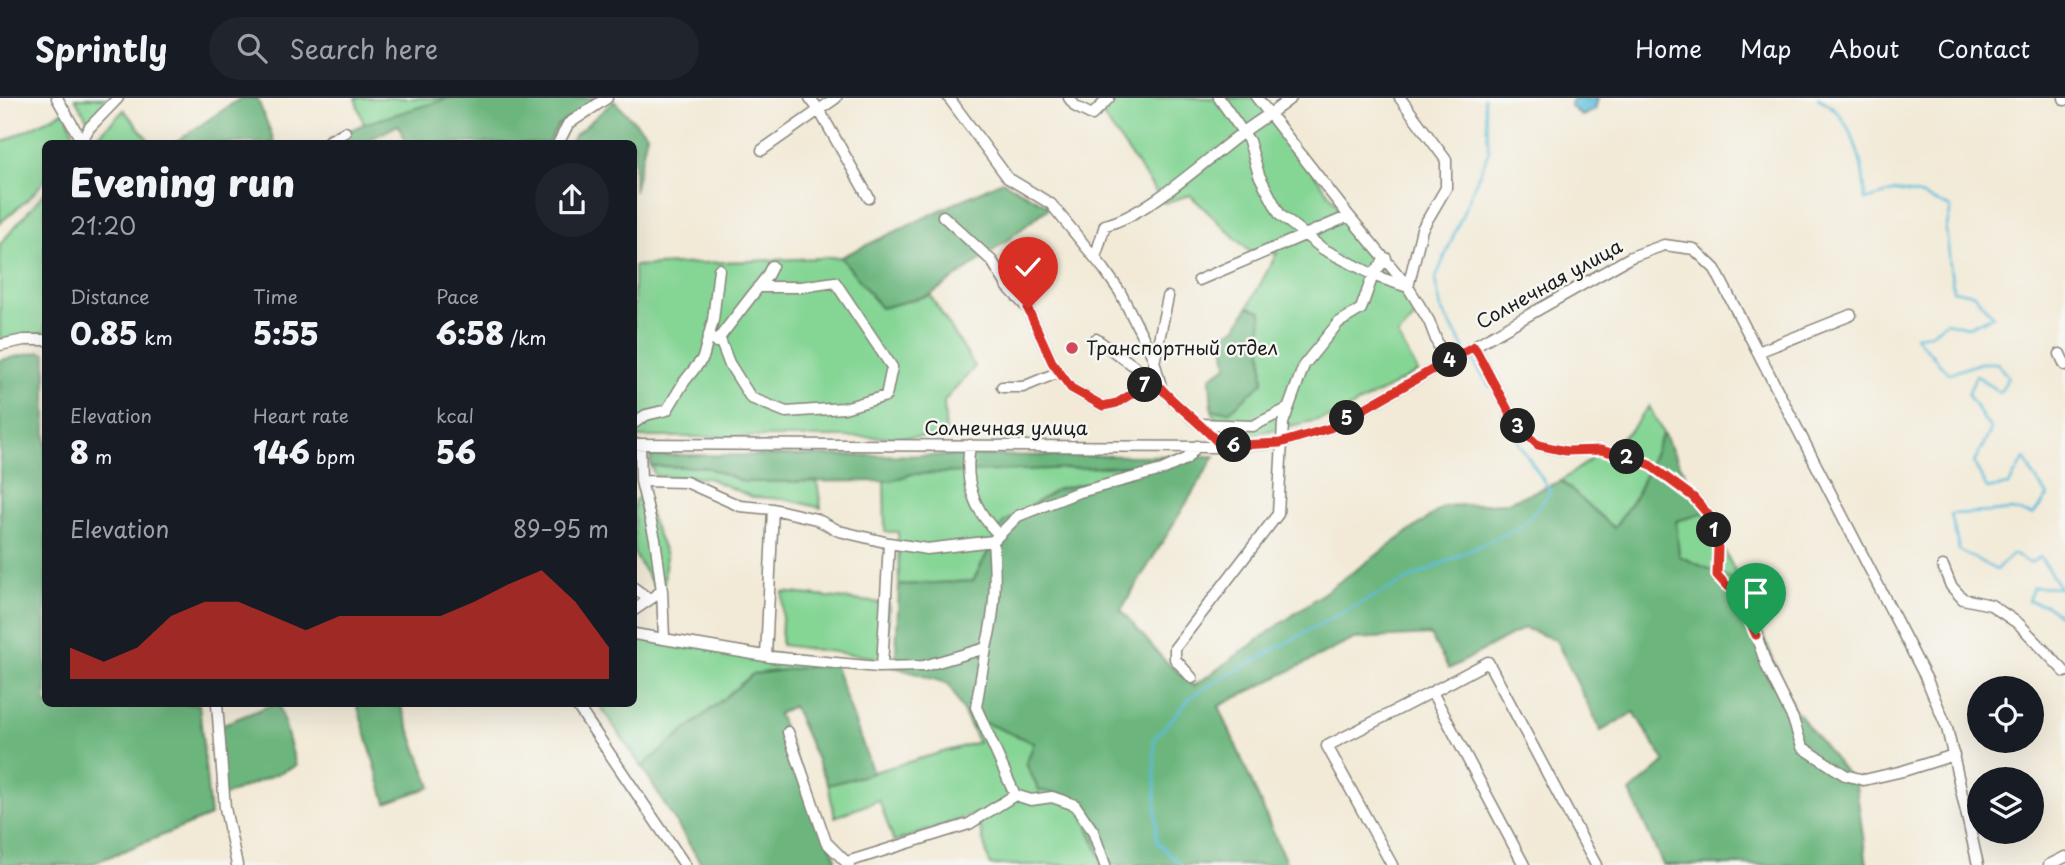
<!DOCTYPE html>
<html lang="en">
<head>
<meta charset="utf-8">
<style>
  body { margin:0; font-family:"Playpen Sans",sans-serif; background:#20242c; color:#f1f3f6; height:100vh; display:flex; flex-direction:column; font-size:26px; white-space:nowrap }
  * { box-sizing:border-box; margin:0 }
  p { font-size:23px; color:#9ea1a6 }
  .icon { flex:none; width:38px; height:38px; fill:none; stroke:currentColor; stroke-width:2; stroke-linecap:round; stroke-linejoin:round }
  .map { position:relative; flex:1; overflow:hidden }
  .details { position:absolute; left:42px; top:42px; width:595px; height:567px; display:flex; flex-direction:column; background:#171b24; border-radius:10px; box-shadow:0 7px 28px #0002 }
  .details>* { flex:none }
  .controls { position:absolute; left:1967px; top:578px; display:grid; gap:14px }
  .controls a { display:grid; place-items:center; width:77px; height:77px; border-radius:50%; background:#171b24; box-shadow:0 7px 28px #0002; font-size:35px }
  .pin { position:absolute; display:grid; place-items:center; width:60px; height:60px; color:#fff; margin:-72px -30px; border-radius:50% 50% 50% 0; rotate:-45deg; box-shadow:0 0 7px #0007 }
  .pin .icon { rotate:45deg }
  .km { position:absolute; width:35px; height:35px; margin:-18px; border-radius:50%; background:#222; color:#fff; font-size:19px; line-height:35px; text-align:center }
  .round { display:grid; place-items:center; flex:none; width:74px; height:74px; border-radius:37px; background:#20242c }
  .summary { display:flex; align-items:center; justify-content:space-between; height:119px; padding:0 28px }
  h1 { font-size:38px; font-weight:800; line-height:52px }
  .figures { display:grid; grid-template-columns:repeat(3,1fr); gap:10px; height:119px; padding:7px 28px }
  .figures div { display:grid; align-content:center }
  .figures b { font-size:30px; font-weight:800 }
  .figures small { font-size:19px; font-weight:400 }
  .figures p { font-size:19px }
  .chart { height:196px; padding:14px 28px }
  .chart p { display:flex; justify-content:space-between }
  .chart svg { width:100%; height:126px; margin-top:7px; fill:#d93025; opacity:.7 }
  header { display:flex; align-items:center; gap:42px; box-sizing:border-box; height:98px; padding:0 35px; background:#171b24; border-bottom:2px solid #363941 }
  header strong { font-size:33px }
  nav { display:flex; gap:38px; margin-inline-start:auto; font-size:24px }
  .search { width:490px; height:63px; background:#20242c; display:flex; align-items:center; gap:18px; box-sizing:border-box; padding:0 24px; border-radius:38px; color:#9ea1a6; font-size:26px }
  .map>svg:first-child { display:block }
  .green { fill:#85d595; stroke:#507858; stroke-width:2 }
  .forest { fill:#6cb67e; stroke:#44694d; stroke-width:2 }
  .water { fill:#5cbcda; stroke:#3c6c7b; stroke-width:2 }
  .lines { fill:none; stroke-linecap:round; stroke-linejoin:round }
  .stream { stroke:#5cbcda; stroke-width:2.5 }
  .minor-casing { stroke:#87837a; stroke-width:13 }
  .minor { stroke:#fff; stroke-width:10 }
  .route-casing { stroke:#fff; stroke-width:14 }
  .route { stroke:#d93025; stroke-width:9 }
  .poi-dot { fill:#d1495b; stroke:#f6f6f2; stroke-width:2.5 }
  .labels { text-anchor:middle; stroke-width:5; stroke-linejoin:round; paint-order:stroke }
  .street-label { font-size:19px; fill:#1c1c1c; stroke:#f6f6f2 }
  .poi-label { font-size:19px; fill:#1c1c1c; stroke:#f6f6f2; text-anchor:start }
</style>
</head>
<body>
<header>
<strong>Sprintly</strong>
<div class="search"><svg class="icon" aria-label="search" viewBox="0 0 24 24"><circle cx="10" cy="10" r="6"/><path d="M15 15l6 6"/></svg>Search here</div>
<nav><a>Home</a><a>Map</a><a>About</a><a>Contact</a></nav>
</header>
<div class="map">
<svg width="2065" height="767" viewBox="0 0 2065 767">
  <rect width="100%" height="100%" fill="#f6f6f2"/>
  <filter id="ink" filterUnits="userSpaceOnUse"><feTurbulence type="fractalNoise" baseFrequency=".0143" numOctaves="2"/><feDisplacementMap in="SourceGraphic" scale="14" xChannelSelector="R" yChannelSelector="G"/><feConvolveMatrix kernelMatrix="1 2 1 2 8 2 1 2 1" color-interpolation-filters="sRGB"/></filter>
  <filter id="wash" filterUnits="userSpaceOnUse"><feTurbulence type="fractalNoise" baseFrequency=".00686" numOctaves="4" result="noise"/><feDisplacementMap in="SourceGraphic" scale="28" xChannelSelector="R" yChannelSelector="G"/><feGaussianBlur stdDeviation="1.57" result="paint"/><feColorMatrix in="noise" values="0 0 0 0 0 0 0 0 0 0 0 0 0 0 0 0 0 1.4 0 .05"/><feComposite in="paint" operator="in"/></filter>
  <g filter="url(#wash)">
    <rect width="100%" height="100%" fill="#f2ead7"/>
    <!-- green -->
    <path class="green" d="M75,0H116L91,28Z
      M355,0H445L446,2L364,26Z
      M1105,0H1258L1418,216L1398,238L1418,274L1335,318L1245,338L1217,325L1212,312L1230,313L1261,213L1248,209L1277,155L1250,154L1190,97L1164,105L1096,8Z
      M124,12L151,45H91Z
      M65,13L77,45L46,46L45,82L30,99L0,125V43L1,45Z
      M45,94V235L0,242V146Z
      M841,159L881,210L930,197L975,269L944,303L946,339H634V168Z
      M1649,308L1663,335L1637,396L1614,431L1561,383L1631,332Z
      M1130,367L1131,377L1058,391L1003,425L973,483L899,487L898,434H885L884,383L912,376Z
      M651,368L706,369L744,384L817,383L821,410L785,401L752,399L708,380L655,378Z
      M642,398L666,457L664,485L656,491L634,456V403Z
      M1705,415L1741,485L1679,459L1676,423Z
      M783,494L889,506L887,561L781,547Z
      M634,534L834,566L753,576L642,669L599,606H634Z
      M986,625L1035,645L1067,698L1079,707L1104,767H990L976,716L894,744L879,702L835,719L828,687L978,644L971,629Z"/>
    <!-- forest -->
    <path class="forest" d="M241,0H257L275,45H174Z
      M449,0H596L558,28L548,45H407L398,27L363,45H331L330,41L364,26Z
      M614,3L647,36L634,94V46L570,45L574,38Z
      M1002,83L1050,109L989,156L930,197L881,210L841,159Z
      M1248,209L1261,213L1263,284L1230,313L1212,312L1210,279L1227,268L1223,237L1237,229Z
      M39,254L46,255V606H199L210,718L89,767H0V262Z
      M1663,335L1705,415L1676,423L1679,458L1741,485L1793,609L1856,688L1867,767H1663L1630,694L1665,664L1634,614L1601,633L1556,542L1524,530L1449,571L1430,537L1354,541L1219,608L1287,767H1104L1079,707L1067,698L1039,692L1026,666L1034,645L986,625L971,629L949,586L892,568L896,557L899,487L973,483L1003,425L1058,391L1131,377L1130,368L912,376L890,383L744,384L706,369L651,368L650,357L1215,358L1121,512L1163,561L1194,588L1445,408L1505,405L1561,383L1614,430L1637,396Z
      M834,566L873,675L828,687L793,608L778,616L836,761L827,767H702L642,669L753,576Z
      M274,606H279L296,668L223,698L216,629Z
      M357,606H400L431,689L386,705Z"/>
    <!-- water -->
    <path class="water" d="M1573,0H1598L1595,12L1582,18L1570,8Z"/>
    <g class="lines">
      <!-- stream -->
      <path class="stream" d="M1818,0C1823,3 1828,5 1832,9C1855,30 1865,71 1865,102L1896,93L1920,97L1951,110L1946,132L1953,192L1974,196L1993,218L1968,229L1946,224L1930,236L1915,238L1949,276L1980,265H1997L2008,279L2000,295L1976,277L1968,297L1991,332L1974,365L1987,391L2008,387L2025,360L2031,374L2048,398L2033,417L2011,412L1991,414L1951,416L1959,452L1996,472L2013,456L2030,465L2040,459L2060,490L2033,489L2028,503L2046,507L2065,521
        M1465,251L1441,211L1435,182L1489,53L1484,0
        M1469,257L1490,289
        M1181,767L1157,744L1154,641L1193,597L1320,526L1409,481L1522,428L1551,394L1520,347L1503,314"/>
    </g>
  </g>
  <g filter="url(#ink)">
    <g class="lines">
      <!-- minor casing -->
      <g class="minor-casing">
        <path id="minor" d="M57,0L81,42
          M810,0L819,12L869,100
          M949,0L1008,80L1051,106L1104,171L1120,194L1153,259L1162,292
          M1069,0L1076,9L1092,17L1109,0
          M1219,0L1249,43L1259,77L1280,117L1323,151L1378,179L1408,189L1429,223L1445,265
          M1257,0L1349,118L1408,189L1422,131L1446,90V62L1400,0
          M2064,0L2065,2
          M80,46L89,30L118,0
          M324,46L345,34
          M558,46L568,26L607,0
          M762,52L836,0
          M943,118L992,163L1008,189L1028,211L1052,264L1071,290L1103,308L1117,305L1154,282
          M1095,160L1105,127C1144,119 1205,63 1238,38C1256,24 1274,14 1291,0
          M1199,182L1349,118
          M719,239L729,265L751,300L786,314L844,310L886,298L892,269L835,184L801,189H758
          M1096,241L1154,282L1162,292L1193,321L1208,333L1221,348
          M716,244L767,178L772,168
          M0,247L24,242H46
          M1474,248L1516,327L1538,347L1565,353L1601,352L1646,365L1693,399L1712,421L1718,450L1717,477L1725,487L1738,495L1756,537L1767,569L1793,621L1802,649L1845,677L1864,682L1903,673L1954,657
          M1758,254L1851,217
          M2060,256L2065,267
          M1154,265L1168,199
          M1002,289H1023L1059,274
          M634,325L646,317L667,312L684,284L703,260L713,222L719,171
          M1199,326L1253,328L1287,311
          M634,346L1214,349L1280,345L1330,330L1631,159L1664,147L1694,151L1715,171L1927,582L1947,630L1978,767
          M970,347C964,384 973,411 999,437
          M641,383L686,384L740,408L773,411L766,558
          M773,411L816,421L839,433L889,445L882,569
          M993,443L1018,418L1076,395L1162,372L1186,361L1197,348
          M889,445L927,451L993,443C996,482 996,511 986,550
          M1943,468L1951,488L1963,501L1991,507L2019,526L2065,574
          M634,490L649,501
          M662,493L664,540
          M634,512L662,493L655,441L641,383L640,346
          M634,536L771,559L878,569L924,568L986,550L976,609L1015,697L969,726L847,764
          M1192,580L1175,561V550L1278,416L1283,325L1304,267L1338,225L1361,211L1373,177L1386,160
          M1432,594L1488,564L1596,767
          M217,606L225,710L237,767
          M576,606L685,767
          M788,634L826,744L849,767
          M1015,697L1031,702L1052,699L1075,707L1093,733L1105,767
          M1392,767L1327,648L1432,594L1524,767
          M2049,767L2065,759"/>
      </g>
      <!-- minor -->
      <use href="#minor" class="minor"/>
    </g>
  </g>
  <g class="lines" filter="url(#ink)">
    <!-- route casing -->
    <g class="route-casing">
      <path id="route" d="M1028,211L1052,264L1071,290L1103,308L1117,305L1154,282C1173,307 1201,324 1221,348L1280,345L1330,330L1474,248L1516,327L1538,347L1566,353L1601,352L1647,365L1693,399L1712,421L1718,450L1717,477L1726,487L1738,495L1756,537"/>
    </g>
    <!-- route -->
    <use href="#route" class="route"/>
  </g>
  <!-- markers -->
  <circle class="poi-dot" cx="1072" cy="250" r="7"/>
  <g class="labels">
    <!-- street labels -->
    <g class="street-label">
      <text transform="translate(1549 186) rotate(-29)" y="7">Солнечная улица</text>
      <text x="1006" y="337">Солнечная улица</text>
    </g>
    <!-- poi labels -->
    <g class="poi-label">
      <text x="1086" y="257">Транспортный отдел</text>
    </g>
  </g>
</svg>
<div class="controls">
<a><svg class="icon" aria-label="locate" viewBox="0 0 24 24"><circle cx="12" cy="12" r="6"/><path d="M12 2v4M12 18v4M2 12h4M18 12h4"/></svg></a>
<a><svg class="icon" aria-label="layers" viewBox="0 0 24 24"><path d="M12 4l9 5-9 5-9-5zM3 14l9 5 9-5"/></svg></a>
</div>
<div class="pin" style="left:1756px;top:537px;background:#1e9e55"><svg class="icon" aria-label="arrive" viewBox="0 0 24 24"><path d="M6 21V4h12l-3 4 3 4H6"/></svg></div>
<div class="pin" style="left:1028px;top:211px;background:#d93025"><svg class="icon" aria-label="check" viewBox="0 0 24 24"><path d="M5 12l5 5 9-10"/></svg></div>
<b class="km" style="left:1714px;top:432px">1</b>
<b class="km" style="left:1627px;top:359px">2</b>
<b class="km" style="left:1518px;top:328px">3</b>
<b class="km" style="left:1450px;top:262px">4</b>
<b class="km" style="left:1347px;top:320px">5</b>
<b class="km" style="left:1234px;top:347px">6</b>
<b class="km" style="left:1145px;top:287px">7</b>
<section class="details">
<div class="summary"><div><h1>Evening run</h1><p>21:20</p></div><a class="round"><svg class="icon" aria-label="share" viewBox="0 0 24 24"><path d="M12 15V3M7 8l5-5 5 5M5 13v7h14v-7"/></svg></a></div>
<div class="figures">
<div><p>Distance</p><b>0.85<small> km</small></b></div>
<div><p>Time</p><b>5:55</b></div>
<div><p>Pace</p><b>6:58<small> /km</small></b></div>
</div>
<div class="figures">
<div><p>Elevation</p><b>8<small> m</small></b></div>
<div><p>Heart rate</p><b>146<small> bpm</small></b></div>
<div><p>kcal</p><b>56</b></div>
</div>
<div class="chart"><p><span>Elevation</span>89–95 m</p>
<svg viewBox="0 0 160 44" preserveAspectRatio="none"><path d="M0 44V33L10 38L20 33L30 22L40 17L50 17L60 22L70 27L80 22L90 22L100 22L110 22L120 17L130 11L140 6L150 17L160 33V44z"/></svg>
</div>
</section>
</div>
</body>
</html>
